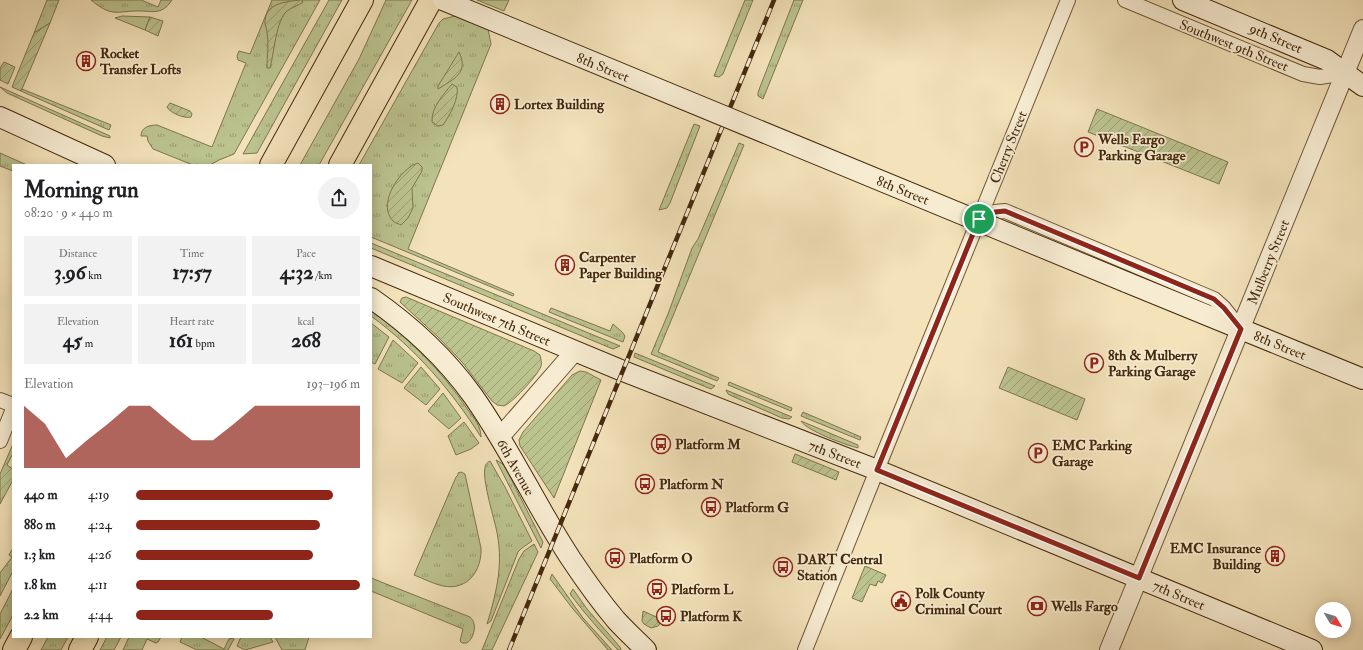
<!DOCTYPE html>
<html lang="en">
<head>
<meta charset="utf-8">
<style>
  body { margin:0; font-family:"IM FELL Double Pica",serif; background:#f2f2f2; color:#202124; height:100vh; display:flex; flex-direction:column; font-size:15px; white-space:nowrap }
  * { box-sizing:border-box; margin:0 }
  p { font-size:13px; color:#757577 }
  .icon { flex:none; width:22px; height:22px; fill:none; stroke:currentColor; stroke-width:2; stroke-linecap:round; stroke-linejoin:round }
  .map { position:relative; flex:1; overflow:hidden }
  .details { position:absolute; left:12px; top:164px; width:360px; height:474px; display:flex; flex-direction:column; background:#fff; border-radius:0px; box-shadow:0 2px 10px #0003 }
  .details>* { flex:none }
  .needle { width:26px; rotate:128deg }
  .buttons { position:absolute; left:1315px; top:602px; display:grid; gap:8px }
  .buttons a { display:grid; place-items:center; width:36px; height:36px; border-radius:50%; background:#fff; box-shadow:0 2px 10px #0003; font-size:20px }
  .pin { position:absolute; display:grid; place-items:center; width:34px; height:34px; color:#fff; margin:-17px; border:2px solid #fff; border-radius:50%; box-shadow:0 1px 4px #0007 }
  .round { display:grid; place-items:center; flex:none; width:42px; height:42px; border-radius:21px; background:#f2f2f2 }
  .headline { display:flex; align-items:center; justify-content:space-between; height:68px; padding:0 12px }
  h1 { font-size:22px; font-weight:700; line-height:30px }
  .figures { display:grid; grid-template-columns:repeat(3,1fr); gap:6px; height:68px; padding:4px 12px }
  .figures div { display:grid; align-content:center; border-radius:0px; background:#f2f2f2; text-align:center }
  .figures b { font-size:20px; font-weight:700 }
  .figures small { font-size:11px; font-weight:400 }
  .figures p { font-size:11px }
  .chart { height:112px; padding:8px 12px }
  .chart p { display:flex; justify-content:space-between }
  .chart svg { width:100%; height:72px; margin-top:4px; fill:#8f2418; opacity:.7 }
  ul { padding:0 12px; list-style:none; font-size:13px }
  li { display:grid; grid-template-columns:64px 48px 1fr; align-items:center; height:30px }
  li i { height:10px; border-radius:5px; background:#8f2418 }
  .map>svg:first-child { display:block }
  .grass { fill:url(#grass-tufts); stroke:#80764d }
  .garden { fill:url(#garden-furrows); stroke:#80764d }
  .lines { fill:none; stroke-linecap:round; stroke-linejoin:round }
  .minor-casing { stroke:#705737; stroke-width:16 }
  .tertiary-casing { stroke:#705737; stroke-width:20 }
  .secondary-casing { stroke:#44290b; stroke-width:22 }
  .primary-casing { stroke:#44290b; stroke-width:24 }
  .minor { stroke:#f7ecd2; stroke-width:14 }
  .tertiary { stroke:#f7ecd2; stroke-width:18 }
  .secondary { stroke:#f7ecd2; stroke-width:20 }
  .primary { stroke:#f3e2ba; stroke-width:22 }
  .rail-casing { stroke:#44290b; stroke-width:4.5 }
  .rail { stroke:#f7ecd2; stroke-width:3; stroke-dasharray:9; stroke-linecap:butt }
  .secondary-bridge-casing { stroke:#44290b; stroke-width:22; stroke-linecap:butt }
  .secondary-bridge { stroke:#f7ecd2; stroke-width:20 }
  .route-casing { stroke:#fff; stroke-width:8 }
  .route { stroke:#8f2418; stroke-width:5 }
  .labels { text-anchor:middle; stroke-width:3.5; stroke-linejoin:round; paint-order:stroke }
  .street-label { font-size:14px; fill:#44290b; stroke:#f7ecd2 }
  .poi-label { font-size:14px; font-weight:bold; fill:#44290b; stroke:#f7ecd2; text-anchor:start }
</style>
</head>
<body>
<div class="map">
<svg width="1363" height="650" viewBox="0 0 1363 650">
  <defs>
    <pattern id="grass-tufts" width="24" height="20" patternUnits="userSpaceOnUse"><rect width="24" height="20" fill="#bbc38f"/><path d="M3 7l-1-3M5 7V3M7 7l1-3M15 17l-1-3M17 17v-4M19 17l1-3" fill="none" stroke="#9a9e73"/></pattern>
    <pattern id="garden-furrows" width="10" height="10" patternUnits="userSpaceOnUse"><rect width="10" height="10" fill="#bbc38f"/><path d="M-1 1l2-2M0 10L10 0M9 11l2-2" fill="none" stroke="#9a9e73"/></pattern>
  </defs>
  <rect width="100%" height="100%" fill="#f3e2ba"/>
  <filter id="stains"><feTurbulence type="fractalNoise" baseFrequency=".005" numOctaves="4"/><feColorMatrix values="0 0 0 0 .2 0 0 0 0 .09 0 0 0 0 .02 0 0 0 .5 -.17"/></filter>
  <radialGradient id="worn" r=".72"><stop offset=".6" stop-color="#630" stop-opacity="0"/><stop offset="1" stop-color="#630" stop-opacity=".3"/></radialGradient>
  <!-- grass -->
  <path class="grass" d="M47,0H59L50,23L34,33Z
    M91,0H141L158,7L161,0H172C161,17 151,10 135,11C128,11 120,13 113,12C105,11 97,5 91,0Z
    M272,0H320L234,154L219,160L210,165H193L153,149L148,141L147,136H141C141,127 150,125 157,125L212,147L246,63L238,60L237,56L239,51L250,54Z
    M329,0H342L257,153L243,154Z
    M386,0H412L319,165H300L359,59Z
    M477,0H509L504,11Z
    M745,0H753L723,74L719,77L714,76Z
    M794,0H803L763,99L758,96V93L760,87Z
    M122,16L150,17L145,30L115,18Z
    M455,16L488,29L491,44L408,249L514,294L513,296L371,237V165H359L439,23L443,19Z
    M0,87L110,136V138L102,136L7,93Z
    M22,89L111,125L109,130L21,91Z
    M694,124L700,126L670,203L667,208L659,210Z
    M739,143L744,145L658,352L719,378L717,381L651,354L668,314L692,248L698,239Z
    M0,153L27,165H13V171L0,166Z
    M371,243L620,346L613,349L371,248Z
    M551,308L610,331L613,324L622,332L625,336L623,342L549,312Z
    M371,311C409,338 442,371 468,410C474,418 481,426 481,437C451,390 416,349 371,316Z
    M371,323L389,337L375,364L371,362Z
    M393,340L418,363L402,383L378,369Z
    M635,353L715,386L711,389L634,357Z
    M421,367L440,389L426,405L404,388Z
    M729,382L792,408L791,411L728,385Z
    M726,390L792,417L789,419L782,418L732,396L728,394Z
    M443,393L461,418L449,429L428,411Z
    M803,412L861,437L860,440L801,416Z
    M801,421L858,445V448C846,445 807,431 801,421Z
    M464,422L479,443L471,449L456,455L448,436Z
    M496,460L498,461L504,465L543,542L541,548Z
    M490,461L505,487L532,541L522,548L518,552L491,621L487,624C497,591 504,562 496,528C493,515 482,478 485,468C485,464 487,463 490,461Z
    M461,472L465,474L481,548C482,570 468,591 443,586C434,584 424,579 414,575L456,477L458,475V473Z
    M534,544L538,552L492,650H482L519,559L524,551Z
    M13,548V571L0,596V573L12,557L9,555Z
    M552,574L583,618L612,650H608L573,609L550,579Z
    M371,578L470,617C478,624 474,638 467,643H462L460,641L463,629L371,591Z
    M13,589V615L0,639V614Z
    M573,589L587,609L620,647L621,650H618C601,632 585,614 570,594Z
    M48,637H68L61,650H41Z
    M107,637H121L114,650H100Z
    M129,637H161L158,642L156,643L147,639L142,650H123Z
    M182,637H201L224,649L229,639L232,638L234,639L228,650H197L180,642Z
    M241,637H270L273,642L245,650L237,646Z
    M275,637H309L305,650H282Z"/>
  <!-- garden -->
  <path class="garden" d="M300,0H302L303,2C298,6 292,7 287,11C276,20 274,54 270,68H267C267,56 269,44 267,33C267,30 266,27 265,24C264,3 285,2 300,0Z
    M150,17L163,21L158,36L145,30Z
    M50,23L22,89L21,91L12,87L34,33Z
    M459,52C469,73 454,79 438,89V86Z
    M4,62L15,67L8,84L0,80V68Z
    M452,84L457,87C459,99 450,115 443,125L438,126L432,122C431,108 443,95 452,84Z
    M170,103L190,111L192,114L191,117C185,119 170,113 167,107Z
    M1097,109L1228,162L1219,184L1088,132Z
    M418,163L422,167V171L412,188L413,208L408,218L401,225C399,224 395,223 393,221C378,205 396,177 410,167C412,165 416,164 418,163Z
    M406,297L534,351L540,355C541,360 543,365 539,370C534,379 513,402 504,406L497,405L492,401L462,362L438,337L400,302L402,298Z
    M1008,367L1085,399L1077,420L999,388Z
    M580,371L586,372L601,380L554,498L520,446L519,440L523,432L572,375Z
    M13,444V453L7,465L13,469V480L0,504V474Z
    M795,454L839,472L836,480L792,462Z
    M865,566L886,575L882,583L878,581L876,586L870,584L862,602L852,598Z
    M643,611L663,620L658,626L651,628L644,624L642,621Z"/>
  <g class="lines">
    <!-- minor casing -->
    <g class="minor-casing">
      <path id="minor" d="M1125,0L1303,74L1320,77L1345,73
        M979,219L995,212L1005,211L1214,299L1224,308L1239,327
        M0,400L13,405
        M0,441L13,409
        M805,650L877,470L1068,0"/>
    </g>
    <!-- tertiary casing -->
    <g class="tertiary-casing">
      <path id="tertiary" d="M500,437L575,351
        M1109,650L1363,29"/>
    </g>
    <!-- secondary casing -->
    <g class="secondary-casing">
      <path id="secondary" d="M1183,0L1327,60L1363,86
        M0,117L105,165
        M371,266L623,371L877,470L1312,650
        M1126,282L1363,379
        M371,298C410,325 445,357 473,396C510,448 536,506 571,559C585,580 600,601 616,620C626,631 636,640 646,650"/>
    </g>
    <!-- primary casing -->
    <g class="primary-casing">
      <path id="primary" d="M271,165L362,0
        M340,165L431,0
        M14,650L21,637
        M80,650L87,637"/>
    </g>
    <!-- minor -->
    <use href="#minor" class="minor"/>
    <!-- tertiary -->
    <use href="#tertiary" class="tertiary"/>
    <!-- secondary -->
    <use href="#secondary" class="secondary"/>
    <!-- primary -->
    <use href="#primary" class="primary"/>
    <!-- rail casing -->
    <g class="rail-casing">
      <path id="rail" d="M509,650L774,0"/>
    </g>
    <!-- rail -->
    <use href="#rail" class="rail"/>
    <!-- secondary-bridge casing -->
    <g class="secondary-bridge-casing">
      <path id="secondary-bridge" d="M443,0L1126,282"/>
    </g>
    <!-- secondary-bridge -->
    <use href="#secondary-bridge" class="secondary-bridge"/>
  </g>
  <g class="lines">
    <!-- route casing -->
    <g class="route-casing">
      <path id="route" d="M1005,211L1214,299L1224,308L1241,329L1139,578L877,470L979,219L995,212Z"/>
    </g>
    <!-- route -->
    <use href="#route" class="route"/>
  </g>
  <!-- icons -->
  <defs>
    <g id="building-ring" transform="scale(1)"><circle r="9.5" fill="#f7ecd2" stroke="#8f2418" stroke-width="1.5"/><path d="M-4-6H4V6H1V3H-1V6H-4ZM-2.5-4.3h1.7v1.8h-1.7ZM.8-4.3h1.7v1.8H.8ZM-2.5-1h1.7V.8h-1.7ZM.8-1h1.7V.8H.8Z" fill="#8f2418"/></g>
    <g id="parking-ring" transform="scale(1)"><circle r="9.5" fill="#f7ecd2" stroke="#8f2418" stroke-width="1.5"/><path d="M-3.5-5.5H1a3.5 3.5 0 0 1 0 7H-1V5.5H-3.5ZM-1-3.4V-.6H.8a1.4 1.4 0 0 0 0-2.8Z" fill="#8f2418"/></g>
    <g id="bus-ring" transform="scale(1)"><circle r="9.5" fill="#f7ecd2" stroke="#8f2418" stroke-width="1.5"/><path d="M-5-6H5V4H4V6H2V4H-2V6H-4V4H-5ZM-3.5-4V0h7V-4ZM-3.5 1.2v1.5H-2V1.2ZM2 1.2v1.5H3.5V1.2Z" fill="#8f2418"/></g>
    <g id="civic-ring" transform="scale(1)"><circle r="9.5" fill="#f7ecd2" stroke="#8f2418" stroke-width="1.5"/><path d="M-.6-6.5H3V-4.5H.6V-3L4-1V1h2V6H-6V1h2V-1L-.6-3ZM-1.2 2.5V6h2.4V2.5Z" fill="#8f2418"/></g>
    <g id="bank-ring" transform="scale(1)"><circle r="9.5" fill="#f7ecd2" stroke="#8f2418" stroke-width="1.5"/><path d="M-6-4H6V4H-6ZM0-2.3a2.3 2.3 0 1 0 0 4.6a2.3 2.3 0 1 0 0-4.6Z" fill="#8f2418"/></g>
  </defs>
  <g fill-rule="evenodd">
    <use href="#building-ring" x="86" y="61"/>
    <use href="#building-ring" x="500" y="104"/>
    <use href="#parking-ring" x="1084" y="147"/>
    <use href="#building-ring" x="565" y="265"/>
    <use href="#parking-ring" x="1094" y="363"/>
    <use href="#bus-ring" x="661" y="444"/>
    <use href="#parking-ring" x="1038" y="453"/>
    <use href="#bus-ring" x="645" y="484"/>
    <use href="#bus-ring" x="711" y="507"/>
    <use href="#building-ring" x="1275" y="556"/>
    <use href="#bus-ring" x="615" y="558"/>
    <use href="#bus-ring" x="783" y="567"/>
    <use href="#bus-ring" x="657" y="589"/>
    <use href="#civic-ring" x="901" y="601"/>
    <use href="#bank-ring" x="1037" y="606"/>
    <use href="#bus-ring" x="666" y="616"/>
  </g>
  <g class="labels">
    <!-- street labels -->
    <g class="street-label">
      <text transform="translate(1276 38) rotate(23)" y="5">9th Street</text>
      <text transform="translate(1234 45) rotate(22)" y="5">Southwest 9th Street</text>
      <text transform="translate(603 67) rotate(22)" y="5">8th Street</text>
      <text transform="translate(1008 147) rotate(-68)" y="5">Cherry Street</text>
      <text transform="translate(903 190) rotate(22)" y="5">8th Street</text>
      <text transform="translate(1268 262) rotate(-68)" y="5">Mulberry Street</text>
      <text transform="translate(497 319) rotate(23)" y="5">Southwest 7th Street</text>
      <text transform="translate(1280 345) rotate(22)" y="5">8th Street</text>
      <text transform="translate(835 454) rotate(21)" y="5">7th Street</text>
      <text transform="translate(516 467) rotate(61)" y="5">6th Avenue</text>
      <text transform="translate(1179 595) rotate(23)" y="5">7th Street</text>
    </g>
    <!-- poi labels -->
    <g class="poi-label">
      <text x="100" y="58">Rocket<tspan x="100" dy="16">Transfer Lofts</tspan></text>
      <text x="514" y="109">Lortex Building</text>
      <text x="1098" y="144">Wells Fargo<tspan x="1098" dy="16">Parking Garage</tspan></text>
      <text x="579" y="262">Carpenter<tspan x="579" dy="16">Paper Building</tspan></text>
      <text x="1108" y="360">8th &amp; Mulberry<tspan x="1108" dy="16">Parking Garage</tspan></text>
      <text x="675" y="449">Platform M</text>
      <text x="1052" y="450">EMC Parking<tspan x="1052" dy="16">Garage</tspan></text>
      <text x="659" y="489">Platform N</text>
      <text x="725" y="512">Platform G</text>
      <text x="1261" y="553" text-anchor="end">EMC Insurance<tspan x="1261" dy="16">Building</tspan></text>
      <text x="629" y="563">Platform O</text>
      <text x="797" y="564">DART Central<tspan x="797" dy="16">Station</tspan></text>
      <text x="671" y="594">Platform L</text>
      <text x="915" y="598">Polk County<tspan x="915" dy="16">Criminal Court</tspan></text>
      <text x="1051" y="611">Wells Fargo</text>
      <text x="680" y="621">Platform K</text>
    </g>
  </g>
  <rect width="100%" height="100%" filter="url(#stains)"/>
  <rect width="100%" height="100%" fill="url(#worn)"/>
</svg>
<div class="buttons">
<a><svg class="needle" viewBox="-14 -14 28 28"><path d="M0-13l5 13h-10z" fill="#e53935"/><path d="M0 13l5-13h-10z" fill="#757577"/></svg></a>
</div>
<div class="pin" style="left:979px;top:219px;background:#1e9e55"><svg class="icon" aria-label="arrive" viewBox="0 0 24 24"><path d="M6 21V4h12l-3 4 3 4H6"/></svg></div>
<section class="details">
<div class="headline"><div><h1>Morning run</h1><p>08:20 · 9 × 440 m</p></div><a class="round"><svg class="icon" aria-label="share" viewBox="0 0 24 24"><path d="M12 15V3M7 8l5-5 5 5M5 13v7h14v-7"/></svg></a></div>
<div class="figures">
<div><p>Distance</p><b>3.96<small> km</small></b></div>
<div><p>Time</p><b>17:57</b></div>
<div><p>Pace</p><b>4:32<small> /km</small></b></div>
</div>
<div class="figures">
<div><p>Elevation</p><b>45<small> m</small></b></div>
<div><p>Heart rate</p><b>161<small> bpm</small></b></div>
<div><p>kcal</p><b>268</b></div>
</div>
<div class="chart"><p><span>Elevation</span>193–196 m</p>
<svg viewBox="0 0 160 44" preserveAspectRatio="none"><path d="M0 44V6L10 17L20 38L30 27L40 17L50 6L60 6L70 17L80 27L90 27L100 17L110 6L120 6L130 6L140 6L150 6L160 6V44z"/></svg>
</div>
<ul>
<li><b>440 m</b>4:19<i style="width:88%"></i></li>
<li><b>880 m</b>4:24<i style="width:82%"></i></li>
<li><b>1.3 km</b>4:26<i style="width:79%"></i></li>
<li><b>1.8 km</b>4:11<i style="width:100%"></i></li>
<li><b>2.2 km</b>4:44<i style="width:61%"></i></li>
</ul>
</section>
</div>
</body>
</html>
